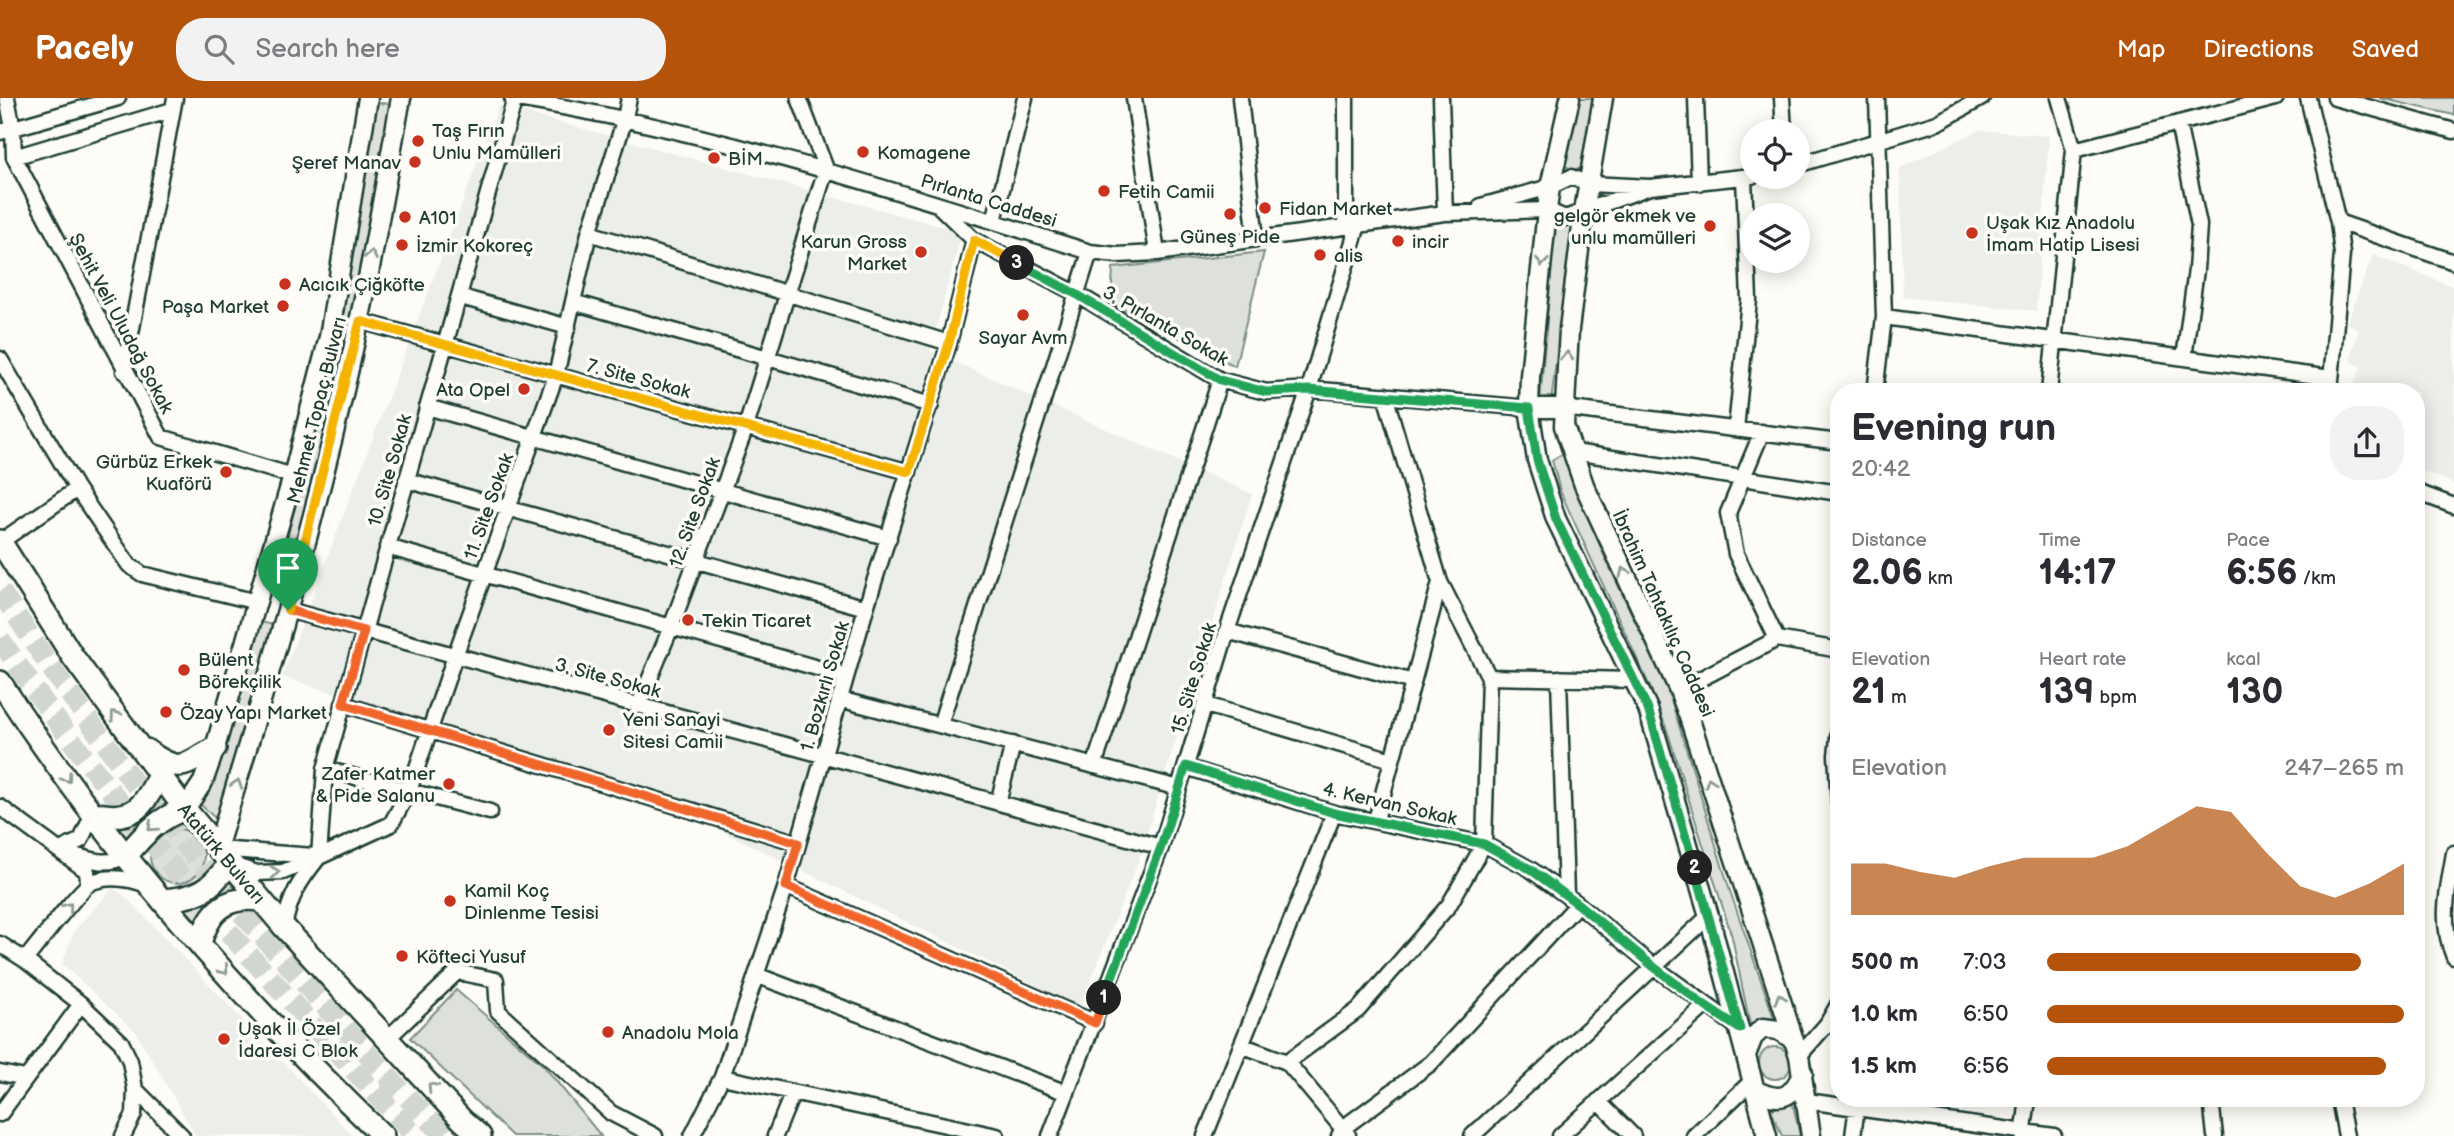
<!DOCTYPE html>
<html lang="en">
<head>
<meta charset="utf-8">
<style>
  body { margin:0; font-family:"Balsamiq Sans",sans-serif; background:#f2f2f3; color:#2b2b33; height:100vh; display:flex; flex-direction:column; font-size:26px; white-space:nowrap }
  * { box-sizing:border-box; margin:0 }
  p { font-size:23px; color:#7c7c81 }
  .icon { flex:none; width:38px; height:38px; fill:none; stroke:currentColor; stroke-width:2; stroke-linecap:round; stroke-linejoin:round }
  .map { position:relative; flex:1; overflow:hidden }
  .side { position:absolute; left:1830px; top:285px; width:595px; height:724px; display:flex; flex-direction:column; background:#fff; border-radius:28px; box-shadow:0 4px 18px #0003 }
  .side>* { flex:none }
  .tools { position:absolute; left:1740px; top:21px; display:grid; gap:14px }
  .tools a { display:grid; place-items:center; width:70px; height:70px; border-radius:50%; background:#fff; box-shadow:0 4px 18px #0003; font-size:35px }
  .pin { position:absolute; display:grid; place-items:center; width:60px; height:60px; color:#fff; margin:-72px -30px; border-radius:50% 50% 50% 0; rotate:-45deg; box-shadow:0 0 7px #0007 }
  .pin .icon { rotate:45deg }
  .km { position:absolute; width:35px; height:35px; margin:-18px; border-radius:50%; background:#222; color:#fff; font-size:19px; line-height:35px; text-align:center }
  .round { display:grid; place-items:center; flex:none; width:74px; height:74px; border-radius:28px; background:#f2f2f3 }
  .headline { display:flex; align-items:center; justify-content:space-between; height:119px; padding:0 21px }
  h1 { font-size:38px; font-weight:700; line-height:52px }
  .figures { display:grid; grid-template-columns:repeat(3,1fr); gap:10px; height:119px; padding:7px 21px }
  .figures div { display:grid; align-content:center }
  .figures b { font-size:35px; font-weight:700 }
  .figures small { font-size:19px; font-weight:400 }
  .figures p { font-size:19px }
  .chart { height:196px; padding:14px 21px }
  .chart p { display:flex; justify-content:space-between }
  .chart svg { width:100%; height:126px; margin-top:7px; fill:#b45309; opacity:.7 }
  ul { padding:0 21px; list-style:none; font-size:23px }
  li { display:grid; grid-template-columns:112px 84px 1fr; align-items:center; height:52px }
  li i { height:18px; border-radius:9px; background:#b45309 }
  header { display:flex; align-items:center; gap:42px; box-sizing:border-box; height:98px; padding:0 35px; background:#b45309; color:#fff }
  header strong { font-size:33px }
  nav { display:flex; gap:38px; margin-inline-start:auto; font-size:24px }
  .search { width:490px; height:63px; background:#f2f2f3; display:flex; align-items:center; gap:18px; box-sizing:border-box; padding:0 24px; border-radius:28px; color:#7c7c81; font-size:26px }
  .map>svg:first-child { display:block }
  .built { fill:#eceee9 }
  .green { fill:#dde0db; stroke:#7e8e88; stroke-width:2 }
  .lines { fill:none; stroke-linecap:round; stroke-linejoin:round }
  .highway-tunnel { stroke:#d1d6d0; stroke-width:21; stroke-dasharray:21 10; stroke-linecap:butt }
  .minor-casing { stroke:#1f3d34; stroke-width:19 }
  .major-casing { stroke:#1f3d34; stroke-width:23 }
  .highway-casing { stroke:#1f3d34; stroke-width:26 }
  .minor { stroke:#fdfcf7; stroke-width:14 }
  .major { stroke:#fdfcf7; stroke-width:18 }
  .highway { stroke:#fdfcf7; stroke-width:21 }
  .oneway { stroke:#8e9c96 }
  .split-1-casing { stroke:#fff; stroke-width:14 }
  .split-2-casing { stroke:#fff; stroke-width:14 }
  .split-3-casing { stroke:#fff; stroke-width:14 }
  .split-4-casing { stroke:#fff; stroke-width:14 }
  .split-1 { stroke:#f0652b; stroke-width:9 }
  .split-2 { stroke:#22a559; stroke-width:9 }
  .split-3 { stroke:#22a559; stroke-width:9 }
  .split-4 { stroke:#f5b400; stroke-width:9 }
  .poi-dot { fill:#c8321e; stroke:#fdfcf7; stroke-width:2.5 }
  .labels { text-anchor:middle; stroke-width:7; stroke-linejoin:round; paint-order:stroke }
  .poi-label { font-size:19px; fill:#1f3d34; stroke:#fdfcf7; text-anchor:start }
  .street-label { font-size:19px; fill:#1f3d34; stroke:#fdfcf7 }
</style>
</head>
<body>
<header>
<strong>Pacely</strong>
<div class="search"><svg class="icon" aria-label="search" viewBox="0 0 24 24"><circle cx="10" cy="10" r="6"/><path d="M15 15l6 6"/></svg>Search here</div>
<nav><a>Map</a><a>Directions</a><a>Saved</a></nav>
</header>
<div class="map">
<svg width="2454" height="1038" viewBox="0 0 2454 1038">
  <rect width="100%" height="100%" fill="#fdfcf7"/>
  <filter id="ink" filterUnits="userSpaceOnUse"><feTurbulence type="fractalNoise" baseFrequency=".0143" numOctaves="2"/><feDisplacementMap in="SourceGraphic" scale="14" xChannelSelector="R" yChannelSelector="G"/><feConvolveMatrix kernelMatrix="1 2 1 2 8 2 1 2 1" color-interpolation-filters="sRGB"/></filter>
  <g filter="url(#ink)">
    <!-- built -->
    <path class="built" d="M499,8L962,134L930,253L1252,396L1139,761L1080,909L618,682L282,579Z
      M1980,32L2049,38L2036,213L1903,199L1900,70Z
      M2373,157L2454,189V386L2417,371V294H2351L2361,269L2350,262L2359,231L2347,225Z
      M113,790L125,798L353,1038H196L136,934L62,866L74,833Z"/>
    <!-- green -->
    <path class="green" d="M1579,0H1596L1582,71H1572L1564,68Z
      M2379,0H2454V17Z
      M377,5L392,6L345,248L286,491L275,488L338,240Z
      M1555,125L1572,127L1551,305L1540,304Z
      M1264,154L1235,268L1111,205L1113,170Z
      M1560,357L1566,358L1577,394L1604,457L1669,595L1730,793L1774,920L1750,927L1732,839L1667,632L1650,589L1560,393L1552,362Z
      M261,524L273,527L241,649L217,722L199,705L208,695L221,664Z
      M159,691L169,707L144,721L126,740L114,722Z
      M150 758a27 27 0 1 1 54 0a27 27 0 1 1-54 0Z
      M236,789L238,793L200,827L185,811Z
      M456,892L544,968L601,1038H512L410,940Z
      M1759 965a16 16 0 1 1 32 0a16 16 0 1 1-32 0Z
      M1792,1002L1800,1038H1782L1771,1012Z"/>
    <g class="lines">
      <!-- highway-tunnel -->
      <path class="highway-tunnel" d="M0,493L56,577L132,682L242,815L400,992L445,1038
        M0,541C121,724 267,878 415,1038"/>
      <!-- minor casing -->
      <g class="minor-casing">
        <path id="minor" d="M7,0L13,30L14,59L161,339L293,378
          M512,0C710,32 900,94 1090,154L1117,157L1157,155L1445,115L1547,112L1565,120L1650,89
          M1134,0L1157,155
          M1240,0L1256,141
          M1441,0L1445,115
          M1696,0L1699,85
          M1782,0L1784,33
          M2308,0L2338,124L2342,156L2330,294
          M2335,0L2454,33
          M2178,25L2199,127L2196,172L2184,260
          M0,34L118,0
          M2074,52L2276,0
          M14,59L172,12
          M1797,67L1937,25L1982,0
          M1481,108L1550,89L1571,79L1589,86L1650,89L1752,78
          M940,109L974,142L1077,196L1220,282L1266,294L1309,291L1529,310
          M994,123L1025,0
          M2338,124L2454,164
          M1346,129V0
          M589,135L949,245
          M461,199L568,229
          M573,204L931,307
          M1884,219L2331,280
          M360,223L909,374
          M0,261L77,391L129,467L142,476L257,504
          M124,273L175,0
          M1875,294L1884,219L1877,0
          M2049,294L2074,52L2059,0
          M427,309L889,440
          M1563,310L1839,344
          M1736,331L1749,202L1744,80
          M1762,334L1728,415L1736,456L1777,541
          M1574,354L1839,395
          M406,382L866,510
          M2417,394L2454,408
          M0,444L77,391
          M387,449L846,578
          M288,512L1161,749
          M1227,533L1413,584
          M1489,579L1633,582
          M1559,580L1566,797
          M1679,592L1777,541L1839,552
          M839,601L1179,690
          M343,606L798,745
          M639,607L671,529L746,329L826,71L799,0
          M1206,607L1392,662
          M940,627L1090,154
          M1839,631L1836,657L1839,705
          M1094,668L1220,282
          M1186,669L1334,715L1484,746L1530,771L1578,806L1654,869L1740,931
          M325,671L490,714
          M998,705L1013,646
          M0,709L87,773L88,784
          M1376,722L1440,484
          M217,751L314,758
          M60,752L81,742L93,715
          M2454,755C2448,791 2439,824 2454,859
          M71,756C90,762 108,769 127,757
          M319,759L325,671L515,0
          M235,768L257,775L283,774L319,759L391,726L409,693L455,558L556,277L589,135L625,20L629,0
          M786,788L1095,925
          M284,829C290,798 299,784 318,760
          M0,846L25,862L81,906L121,944L130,963L135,991L182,1038
          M25,862C35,850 83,787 92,784C110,777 132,781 150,788
          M756,877L1067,995
          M387,941L457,874L496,882L498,913L611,1015L655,1038
          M1241,947L1287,964L1348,1037
          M1799,958L1827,926L1839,905
          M1287,964L1358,912L1449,807L1484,746L1489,579L1440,484L1385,297
          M0,975L26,980
          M722,979L997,1038
          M2211,1001L2215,1038
          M2339,1001L2346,1038
          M1598,1003L1633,1038
          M1807,1003L2054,1038
          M0,1016L81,906
          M123,1038L134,1016L135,991
          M692,1038L722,979L786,788L866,510L949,245L974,142
          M775,1038L793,994
          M1050,1038L1161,749L1227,533L1309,291L1358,127
          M1205,1038L1334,715
          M1339,1038L1343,1030L1431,965L1578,806
          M1472,1038L1709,818
          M1560,1038L1705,908
          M1694,1038L1752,983
          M1853,1038L1858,1001
          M2023,1038L2028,1001"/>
      </g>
      <!-- major casing -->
      <g class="major-casing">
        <path id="major" d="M1570,0L1550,89L1547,112L1530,278L1529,310L1537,362L1556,421L1648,611L1709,818L1767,1038
          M1603,0L1584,113L1569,231L1564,328L1584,387L1679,592L1689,619L1799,958L1811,1038
          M1529,310H1563
          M185,711L203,684L215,650L293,378L329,239L368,0
          M217,751C269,577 322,402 359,224C375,150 387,75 401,0
          M1746,957L1753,939L1763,930L1778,932L1794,942
          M1754,992C1781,1004 1790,1002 1803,975"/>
      </g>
      <!-- highway casing -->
      <g class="highway-casing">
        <path id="highway" d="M0,443L73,559L185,711L284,829L462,1022L480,1038
          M0,584C105,747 243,903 383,1038
          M146,652C179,675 181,670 215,650
          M93,715C132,724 143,711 159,677
          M127,757C144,736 159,720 185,711
          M164,802C198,799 209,793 229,766
          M200,845C210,812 226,798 260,802"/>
      </g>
      <!-- minor -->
      <use href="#minor" class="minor"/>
      <!-- major -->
      <use href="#major" class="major"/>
      <!-- highway -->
      <use href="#highway" class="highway"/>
    </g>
    <!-- one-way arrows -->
    <defs><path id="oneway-chevron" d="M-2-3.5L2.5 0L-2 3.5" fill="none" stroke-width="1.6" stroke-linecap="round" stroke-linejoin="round" transform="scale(1.75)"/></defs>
    <g class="oneway">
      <use href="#oneway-chevron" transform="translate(371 157) rotate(-80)"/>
      <use href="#oneway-chevron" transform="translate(1542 164) rotate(96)"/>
      <use href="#oneway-chevron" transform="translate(1567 258) rotate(-86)"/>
      <use href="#oneway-chevron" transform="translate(1624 474) rotate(-115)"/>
      <use href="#oneway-chevron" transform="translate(115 617) rotate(-126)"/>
      <use href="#oneway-chevron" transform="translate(67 680) rotate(54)"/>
      <use href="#oneway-chevron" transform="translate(1710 684) rotate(-109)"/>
      <use href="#oneway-chevron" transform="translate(237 686) rotate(-73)"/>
      <use href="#oneway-chevron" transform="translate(152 729) rotate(138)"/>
      <use href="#oneway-chevron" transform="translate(275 774) rotate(-6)"/>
      <use href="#oneway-chevron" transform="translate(68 809) rotate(-51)"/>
      <use href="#oneway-chevron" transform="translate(224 872) rotate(49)"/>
      <use href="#oneway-chevron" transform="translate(1780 900) rotate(-108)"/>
      <use href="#oneway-chevron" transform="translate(432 989) rotate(-133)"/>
    </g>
  </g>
  <g class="lines" filter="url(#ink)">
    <!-- split-1 casing -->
    <g class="split-1-casing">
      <path id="split-1" d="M288,512L364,533L343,606L798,745L786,788L1095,925L1104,900"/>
    </g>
    <!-- split-2 casing -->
    <g class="split-2-casing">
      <path id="split-2" d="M1104,900L1161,749L1186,668L1334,715L1484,746L1530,771L1578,806L1654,869L1705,908L1740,931L1695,770"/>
    </g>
    <!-- split-3 casing -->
    <g class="split-3-casing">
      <path id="split-3" d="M1017,165L1076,196L1220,282L1266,294L1309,292L1529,310L1537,362L1556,421L1648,611L1695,770"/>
    </g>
    <!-- split-4 casing -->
    <g class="split-4-casing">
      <path id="split-4" d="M288,512L360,223L909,374L949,245L974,142L1017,165"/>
    </g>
    <!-- split-1 -->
    <use href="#split-1" class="split-1"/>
    <!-- split-2 -->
    <use href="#split-2" class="split-2"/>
    <!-- split-3 -->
    <use href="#split-3" class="split-3"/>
    <!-- split-4 -->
    <use href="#split-4" class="split-4"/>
  </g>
  <!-- markers -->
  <g class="poi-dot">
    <circle cx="418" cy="43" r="7"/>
    <circle cx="863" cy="54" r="7"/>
    <circle cx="714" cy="60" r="7"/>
    <circle cx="415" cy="64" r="7"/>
    <circle cx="1104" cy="93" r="7"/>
    <circle cx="1265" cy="110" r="7"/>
    <circle cx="1230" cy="116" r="7"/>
    <circle cx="405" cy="119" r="7"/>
    <circle cx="1710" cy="128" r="7"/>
    <circle cx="1972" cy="135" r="7"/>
    <circle cx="1398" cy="143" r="7"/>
    <circle cx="402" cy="147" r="7"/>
    <circle cx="921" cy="154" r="7"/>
    <circle cx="1320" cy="157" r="7"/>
    <circle cx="285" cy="186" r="7"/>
    <circle cx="283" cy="208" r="7"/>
    <circle cx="1023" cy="217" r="7"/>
    <circle cx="524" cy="291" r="7"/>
    <circle cx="226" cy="374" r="7"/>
    <circle cx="688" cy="522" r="7"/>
    <circle cx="184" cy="572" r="7"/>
    <circle cx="166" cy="614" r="7"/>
    <circle cx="609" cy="632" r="7"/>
    <circle cx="449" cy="686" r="7"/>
    <circle cx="450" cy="803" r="7"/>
    <circle cx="402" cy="858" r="7"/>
    <circle cx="608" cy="934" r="7"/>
    <circle cx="224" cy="941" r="7"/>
  </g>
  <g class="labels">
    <!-- poi labels -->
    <g class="poi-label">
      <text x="432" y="39">Taş Fırın<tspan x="432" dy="22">Unlu Mamülleri</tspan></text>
      <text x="877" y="61">Komagene</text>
      <text x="728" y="67">BİM</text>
      <text x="401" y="71" text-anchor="end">Şeref Manav</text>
      <text x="1118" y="100">Fetih Camii</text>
      <text x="1279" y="117">Fidan Market</text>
      <text x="1696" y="124" text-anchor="end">gelgör ekmek ve<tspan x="1696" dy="22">unlu mamülleri</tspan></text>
      <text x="419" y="126">A101</text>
      <text x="1986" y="131">Uşak Kız Anadolu<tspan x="1986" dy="22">İmam Hatip Lisesi</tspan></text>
      <text x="1230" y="145" text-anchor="middle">Güneş Pide</text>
      <text x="907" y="150" text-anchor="end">Karun Gross<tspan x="907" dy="22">Market</tspan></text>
      <text x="1412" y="150">incir</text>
      <text x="416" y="154">İzmir Kokoreç</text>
      <text x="1334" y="164">alis</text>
      <text x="299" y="193">Acıcık Çiğköfte</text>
      <text x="269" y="215" text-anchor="end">Paşa Market</text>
      <text x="1023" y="246" text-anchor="middle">Sayar Avm</text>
      <text x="510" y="298" text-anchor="end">Ata Opel</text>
      <text x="212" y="370" text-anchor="end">Gürbüz Erkek<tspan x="212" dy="22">Kuaförü</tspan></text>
      <text x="702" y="529">Tekin Ticaret</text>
      <text x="198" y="568">Bülent<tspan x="198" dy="22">Börekçilik</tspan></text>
      <text x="180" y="621">Özay Yapı Market</text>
      <text x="623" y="628">Yeni Sanayi<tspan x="623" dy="22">Sitesi Camii</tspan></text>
      <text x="435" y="682" text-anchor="end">Zafer Katmer<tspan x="435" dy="22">&amp; Pide Salanu</tspan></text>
      <text x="464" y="799">Kamil Koç<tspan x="464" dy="22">Dinlenme Tesisi</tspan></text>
      <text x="416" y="865">Köfteci Yusuf</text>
      <text x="238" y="937">Uşak İl Özel<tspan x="238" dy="22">İdaresi C Blok</tspan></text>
      <text x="622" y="941">Anadolu Mola</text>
    </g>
    <!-- street labels -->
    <g class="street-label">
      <text transform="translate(989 102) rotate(17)" y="7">Pırlanta Caddesi</text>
      <text transform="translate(122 225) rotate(62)" y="7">Şehit Veli Uludağ Sokak</text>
      <text transform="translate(1166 227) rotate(30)" y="7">3. Pırlanta Sokak</text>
      <text transform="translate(639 280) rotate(15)" y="7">7. Site Sokak</text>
      <text transform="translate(316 312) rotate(-76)" y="7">Mehmet Topaç Bulvarı</text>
      <text transform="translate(389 372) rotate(-74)" y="7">10. Site Sokak</text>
      <text transform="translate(488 408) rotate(-70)" y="7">11. Site Sokak</text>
      <text transform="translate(694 414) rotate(-70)" y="7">12. Site Sokak</text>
      <text transform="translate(1664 515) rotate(66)" y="7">İbrahim Tahtakılıç Caddesi</text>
      <text transform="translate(608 579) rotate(15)" y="7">3. Site Sokak</text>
      <text transform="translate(1193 580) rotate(-73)" y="7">15. Site Sokak</text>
      <text transform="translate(824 588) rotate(-74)" y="7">1. Bozkırlı Sokak</text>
      <text transform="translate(1390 705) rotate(13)" y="7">4. Kervan Sokak</text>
      <text transform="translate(222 755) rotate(50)" y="7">Atatürk Bulvarı</text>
    </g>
  </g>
</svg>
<div class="tools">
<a><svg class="icon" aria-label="locate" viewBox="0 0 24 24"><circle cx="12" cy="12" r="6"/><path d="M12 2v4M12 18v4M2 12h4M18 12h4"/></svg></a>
<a><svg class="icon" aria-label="layers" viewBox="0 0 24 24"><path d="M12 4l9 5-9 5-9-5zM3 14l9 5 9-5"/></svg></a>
</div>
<div class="pin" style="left:288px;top:512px;background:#1e9e55"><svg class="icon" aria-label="arrive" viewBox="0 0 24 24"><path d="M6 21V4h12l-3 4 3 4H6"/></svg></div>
<b class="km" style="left:1104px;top:900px">1</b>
<b class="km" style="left:1695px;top:770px">2</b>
<b class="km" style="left:1017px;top:165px">3</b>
<section class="side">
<div class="headline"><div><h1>Evening run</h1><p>20:42</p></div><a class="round"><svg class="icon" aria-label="share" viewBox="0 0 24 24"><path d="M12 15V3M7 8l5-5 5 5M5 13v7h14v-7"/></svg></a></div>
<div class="figures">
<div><p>Distance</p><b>2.06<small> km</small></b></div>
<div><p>Time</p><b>14:17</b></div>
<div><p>Pace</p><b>6:56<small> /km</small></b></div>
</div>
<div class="figures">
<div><p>Elevation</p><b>21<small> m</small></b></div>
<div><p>Heart rate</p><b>139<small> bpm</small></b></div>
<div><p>kcal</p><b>130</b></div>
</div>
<div class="chart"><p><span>Elevation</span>247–265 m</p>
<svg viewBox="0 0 160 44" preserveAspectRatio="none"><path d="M0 44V26L10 26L20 29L30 31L40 27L50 24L60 24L70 24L80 20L90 13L100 6L110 8L120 22L130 34L140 38L150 33L160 26V44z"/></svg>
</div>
<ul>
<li><b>500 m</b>7:03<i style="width:88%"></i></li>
<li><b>1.0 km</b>6:50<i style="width:100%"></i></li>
<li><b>1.5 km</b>6:56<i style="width:95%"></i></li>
</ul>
</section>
</div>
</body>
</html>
